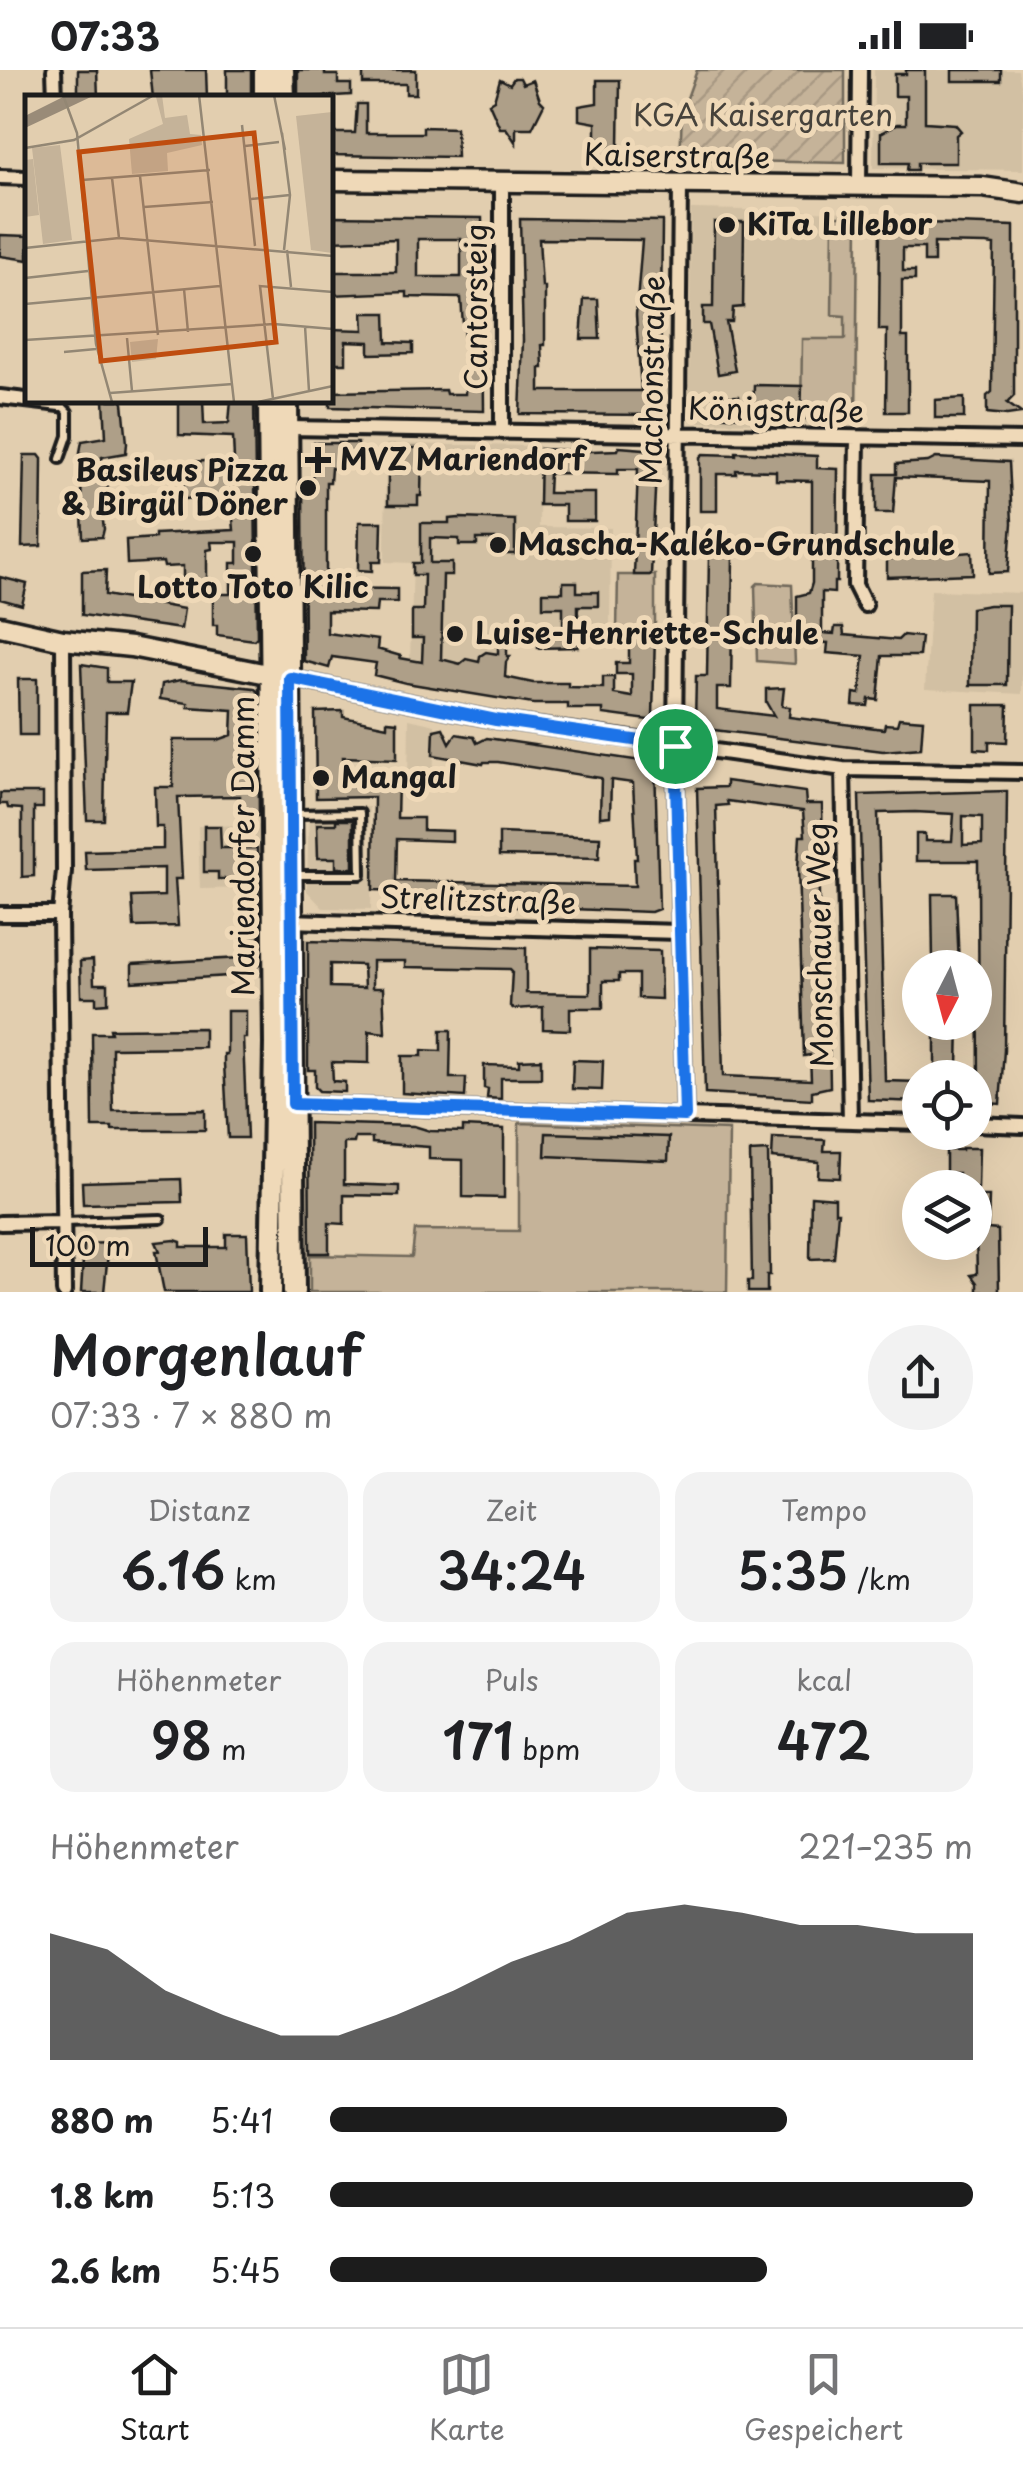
<!DOCTYPE html>
<html lang="de">
<head>
<meta charset="utf-8">
<style>
  body { margin:0; font-family:"Playpen Sans",sans-serif; background:#f2f2f2; color:#202124; height:100vh; display:flex; flex-direction:column; font-size:38px; white-space:nowrap }
  * { box-sizing:border-box; margin:0 }
  p { font-size:32px; color:#757577 }
  .icon { flex:none; width:55px; height:55px; fill:none; stroke:currentColor; stroke-width:2; stroke-linecap:round; stroke-linejoin:round }
  .map { position:relative; height:1222px; overflow:hidden }
  .side { display:flex; flex-direction:column; background:#fff; flex:1 }
  .side>* { flex:none }
  .needle { width:65px; rotate:186deg }
  .fabs { position:absolute; left:902px; top:880px; display:grid; gap:20px }
  .fabs a { display:grid; place-items:center; width:90px; height:90px; border-radius:50%; background:#fff; box-shadow:0 10px 40px #0002; font-size:50px }
  .scale { position:absolute; left:30px; bottom:25px; width:178px; box-sizing:border-box; padding-left:10px; border:5px solid #1c1c1c; border-top:0; font-size:28px; line-height:35px; white-space:nowrap; color:#1c1c1c; -webkit-text-stroke:8px #efd9b8; paint-order:stroke }
  .pin { position:absolute; display:grid; place-items:center; width:85px; height:85px; color:#fff; margin:-42px; border:5px solid #fff; border-radius:50%; box-shadow:0 2px 10px #0007 }
  .round { display:grid; place-items:center; flex:none; width:105px; height:105px; border-radius:52px; background:#f2f2f2 }
  .summary { display:flex; align-items:center; justify-content:space-between; height:170px; padding:0 50px }
  h1 { font-size:55px; font-weight:600; line-height:75px }
  .figures { display:grid; grid-template-columns:repeat(3,1fr); gap:15px; height:170px; padding:10px 50px }
  .figures div { display:grid; align-content:center; border-radius:25px; background:#f2f2f2; text-align:center }
  .figures b { font-size:50px; font-weight:600 }
  .figures small { font-size:28px; font-weight:400 }
  .figures p { font-size:28px }
  .chart { height:280px; padding:20px 50px }
  .chart p { display:flex; justify-content:space-between }
  .chart svg { width:100%; height:180px; margin-top:10px; fill:#1c1c1c; opacity:.7 }
  ul { padding:0 50px; list-style:none; font-size:32px }
  li { display:grid; grid-template-columns:160px 120px 1fr; align-items:center; height:75px }
  li i { height:25px; border-radius:12px; background:#1c1c1c }
  .status { display:flex; justify-content:space-between; align-items:center; height:70px; padding:0 50px; background:#fff; direction:ltr }
  .status svg { height:28px; fill:currentColor }
  .menu { display:flex; justify-content:space-around; align-items:center; height:140px; border-top:2px solid #e0e0e0; background:#fff; font-size:28px; color:#757577 }
  .menu a { display:grid; justify-items:center; gap:5px }
  .menu .active { color:#1c1c1c }
  .map>svg:first-child { display:block }
  .built { fill:#d2c0a3 }
  .green { fill:#c5b399; stroke:#70685a; stroke-width:2.5 }
  .garden { fill:url(#garden-furrows); stroke:#70685a; stroke-width:2.5 }
  .building { fill:#ae9f88; stroke:#1c1c1c; stroke-width:2.5; fill-rule:evenodd }
  .lines { fill:none; stroke-linecap:round; stroke-linejoin:round }
  .lane-casing { stroke:#1c1c1c; stroke-width:14 }
  .street-casing { stroke:#1c1c1c; stroke-width:20 }
  .secondary-casing { stroke:#1c1c1c; stroke-width:25 }
  .primary-casing { stroke:#1c1c1c; stroke-width:28 }
  .lane { stroke:#efd9b8; stroke-width:6 }
  .street { stroke:#efd9b8; stroke-width:12 }
  .secondary { stroke:#efd9b8; stroke-width:18 }
  .primary { stroke:#efd9b8; stroke-width:20 }
  .route-casing { stroke:#fff; stroke-width:20 }
  .route { stroke:#1a73e8; stroke-width:12 }
  .poi-dot { fill:#1c1c1c; stroke:#efd9b8; stroke-width:4 }
  .labels { text-anchor:middle; stroke-width:10; stroke-linejoin:round; paint-order:stroke }
  .park-label { font-size:30px; fill:#46423b; stroke:#efd9b8 }
  .street-label { font-size:30px; fill:#1c1c1c; stroke:#efd9b8 }
  .poi-label { font-size:30px; font-weight:bold; fill:#1c1c1c; stroke:#efd9b8; text-anchor:start }
  .inset-road { fill:none; stroke:#938774; stroke-width:2.5 }
  .view { fill:#bf4d0f; fill-opacity:0.15; stroke:#bf4d0f; stroke-width:5 }
  .inset-edge { fill:none; stroke:#1c1c1c; stroke-width:5 }
</style>
</head>
<body>
<div class="status"><b>07:33</b><svg viewBox="0 0 49 12"><path d="M0 12V9h3v3zM5 12V6h3v6zM10 12V3h3v9zM15 12V0h3v12zM26 1h20v11H26zM47 4h2v5h-2z"/></svg></div>
<div class="map">
<svg width="1023" height="1222" viewBox="0 0 1023 1222">
  <defs>
    <pattern id="garden-furrows" width="10" height="10" patternUnits="userSpaceOnUse" patternTransform="scale(2.5)"><rect width="10" height="10" fill="#c5b399"/><path d="M-1 1l2-2M0 10L10 0M9 11l2-2" fill="none" stroke="#a99983"/></pattern>
  </defs>
  <rect width="100%" height="100%" fill="#e2ceaf"/>
  <filter id="ink" filterUnits="userSpaceOnUse"><feTurbulence type="fractalNoise" baseFrequency=".01" numOctaves="2"/><feDisplacementMap in="SourceGraphic" scale="20" xChannelSelector="R" yChannelSelector="G"/><feConvolveMatrix kernelMatrix="1 2 1 2 8 2 1 2 1" color-interpolation-filters="sRGB"/></filter>
  <g filter="url(#ink)">
    <!-- built -->
    <path class="built" d="M874,0H1018L1023,25V100L873,98Z
      M691,139L860,142L858,354L697,352L689,343Z
      M386,374L540,376L539,457L611,458L610,561L498,560V628L406,613L410,590L413,493L385,492Z
      M931,520L1023,523L1022,624L925,619Z
      M409,649L435,655L433,715H408Z
      M309,736L369,737L367,795L372,796L371,839L323,838L307,821Z
      M259,755L261,818L200,819L198,756Z"/>
    <!-- green -->
    <path class="green" d="M833,146H858L856,349H801L802,269H845V246L832,245Z
      M618,505H655V561H617Z
      M758,513L792,515L795,594L757,591L755,516Z
      M519,1053L729,1060L727,1222H310V1185L412,1187L415,1160L519,1161Z"/>
    <!-- garden -->
    <path class="garden" d="M697,0H845V93L680,90L682,42Z"/>
    <!-- building -->
    <path class="building" d="M78,0H97L98,28H78Z
      M150,0H206L207,28H153Z
      M227,0H251V28H227Z
      M298,0H325V5H338V14H351V25L298,28Z
      M363,0H416V24H406V14H363Z
      M906,0H925V52L955,54L961,61L956,65V93H917V100H907L908,93H881V63L897,54H906V26H895V4H906Z
      M952,0H1001V11H952Z
      M514,8H520L523,14L533,10L540,30L544,34L532,58H516V73L506,58H500L489,33L494,30L500,9L510,14Z
      M597,10H620L619,77H596V53L579,50V36L597,33Z
      M357,34H366V63H423V57L456,58L457,87L330,85V63H355Z
      M330,146L482,148L484,341L330,337V322L445,320L446,324H465L466,295L461,228L407,227V222L330,225V202H396V169L330,171ZM418,169H461V207H418Z
      M520,149L662,151L660,345L520,344L523,270ZM539,169L642,170L636,245L641,321H540V298H543L542,275H545V217H542Z
      M714,152H744L743,237L733,238L732,252H726L735,301L718,304L709,254H703V237H713Z
      M925,153L1014,156V326L1007,333L1021,343L1007,345L987,343V326L992,322L994,175L986,174L934,173V192H924V178H903V201H915V210H902V267H908V342H886L887,260H879L880,154Z
      M0,165L28,166V190L0,186Z
      M584,229H598L600,269H581Z
      M363,243H386L387,272L413,273V283L369,284V272L346,271V293H330V259L364,260Z
      M754,315L802,316L801,341L770,340V348L753,347Z
      M739,326L742,347L713,345V327Z
      M964,328V348H935V330Z
      M104,330H121L123,333L127,373L126,383L102,387L109,426L101,436L104,459L102,467L83,468L80,382L82,371L106,367Z
      M179,330H203L204,354L229,353L231,330H254L257,567L254,570L217,565V555H213V524H231V493H238V472H211L212,479L207,480V524L183,523V496L164,497L163,492L127,494L126,470L155,468V464L234,460L231,427L184,429L182,392L234,390L233,367L179,365Z
      M313,373H358V399L331,398L330,412H326V518L397,519V532H377L376,542L327,541V563L378,570L377,579L401,586L400,588L422,592L423,568H412V540H423L424,505H413V493H421V453H449V449L460,448L515,450V484H494L495,469H477V475H459V469L430,468V493H452V505H443L441,589L460,594L466,589L479,592L480,586L486,582L498,584V575L507,576V586H510L506,592L505,607L533,613H568V617L603,618V607H614V624L632,627V604H616V593H629V571L578,572V577L538,578V567H563V537H543V522H563V512H577V522H598V536H578V562L655,561L653,648L648,650L603,644V639H568V634H533L406,613L374,605L376,593L332,587L329,598L304,591L303,412H312Z
      M619,377L657,380L651,505H634L638,399H618V404L549,403L548,423H595V451H565V435H539L540,379L592,381L618,380Z
      M399,378H422L421,426H418V435H388V400H398Z
      M736,382L817,386V398L838,399L837,512H834V523L822,522V563L834,564L835,557H843L844,565L898,570L903,565L921,567L919,586H882L878,630L869,629L868,636L853,635L854,623L860,624L864,586L827,583L828,573L797,571V526L809,523L812,513V411L776,410V401L736,400V404H717V441H700V387L703,384L736,385Z
      M24,385H39L42,389L41,476L22,477Z
      M936,388L1009,392L1012,453L1008,502L989,503L990,411L896,407L893,443H876V404H896V394L928,392Z
      M359,452H382L381,492H372V501L358,500Z
      M972,482L973,504L887,507V489Z
      M709,485H733L731,618H717V639L774,646L766,632V619L784,618L782,636L790,637L789,647L884,659L885,654L897,655L899,648L923,650L921,678L883,681L698,658L695,654L696,606H707Z
      M106,500L105,525L184,539L181,559L82,545V501Z
      M0,507L27,514L22,535L0,529Z
      M989,535H1008L1007,615H970L971,538Z
      M81,594L107,598V612H131L127,642H106L104,750H87Z
      M18,609H37V665H19Z
      M180,610L254,618L258,622L259,746H240V726L178,727L182,809H175L178,856L134,857L132,827L164,826V798L86,800L85,781L163,779V757H156L155,717H173V670H218L232,665L233,640L188,637V633L160,629L162,614Z
      M975,635H1008L1007,672L989,671V680L975,679Z
      M343,641V647L387,656V651L397,652V689L343,687L344,711H398L397,748H423V760L452,761V771L397,769L396,811L635,816L634,789H637L633,713L611,710L610,746L600,747L601,708L498,692H484L483,694L433,685L434,660L443,658L450,673L456,664L474,667L477,673L487,668L655,693L659,839L651,842L405,833V821L373,820L374,727L316,728L315,642Z
      M726,711L805,722L806,734H822L823,783H818L821,913L824,963H829L830,1017L812,1021V1029L705,1023L697,718L726,717ZM727,731L803,741L805,766H800L798,797L804,986L810,985L811,1010L723,1006L716,736L728,735Z
      M1007,721L1004,980L1000,1034L979,1032L978,791H916V764H925V771H952L954,744L915,742L878,743L885,1011L920,1012V1032L868,1030L859,725ZM963,746L982,747V774L963,775Z
      M0,723H43V738H34V806L22,807V739L8,738L7,734H0Z
      M336,750H353V798H336V788H318L317,754H336Z
      M204,756H220L221,778H257L260,889H257V898L244,899V905L132,912V894L241,888V809H218V802H204Z
      M499,763L600,767L599,788L499,786Z
      M932,824H956L959,898H936L933,892Z
      M308,871L526,878V923L590,924V879L660,881L661,929L638,928V904H619V911H603V938H570V960L543,959V937L514,939L510,936L512,901L510,899L405,897V891H372V918H383L385,963L369,961V993L332,992L333,1011L345,1012V1022L319,1021L315,1017V1000H308ZM330,894L363,895L364,918L330,917Z
      M93,890L94,914H108V933L96,934V927H81L80,891Z
      M227,941H246V968H243L247,1068H228L224,993V984H227Z
      M935,952H959L958,998H953V1008H935Z
      M204,958V977L112,978V997L113,1041L205,1040V1060H112V1057H93L92,963H111L110,959Z
      M441,960H451L450,1008H466L465,1027L402,1023V986H422V980L441,981Z
      M541,989V1008H501V1029L487,1028L488,1019L484,1018V995L519,996V990Z
      M573,990L603,991L602,1020L572,1019Z
      M309,1053L414,1056L430,1061L463,1062V1057L504,1059V1128L463,1127V1090L429,1089V1077L372,1073V1068H355L354,1073H344V1114L399,1116V1126L344,1125V1154L329,1153V1183H310Z
      M546,1063L669,1067L668,1091L545,1086Z
      M773,1068L825,1070L824,1081H841L840,1108L818,1107L819,1092L772,1088Z
      M962,1078H979L978,1118H958V1103H946V1080H962Z
      M768,1081L770,1205H767V1222H748V1211H752L750,1082Z
      M181,1109L182,1132L83,1134L82,1112Z
      M811,1126L835,1128V1142H838L834,1188L810,1189Z
      M975,1126H989L988,1159L998,1160L999,1222H977V1213L971,1205L977,1204Z
      M226,1164H247L249,1222H164L156,1181H160L156,1172L175,1170L181,1172V1177H226Z
      M109,1173L104,1222H81L84,1174Z"/>
    <g class="lines">
      <!-- lane casing -->
      <g class="lane-casing">
        <path id="lane" d="M60,389L68,366V342L60,334
          M294,744L360,743L361,805H296
          M64,1152L161,1149"/>
      </g>
      <!-- street casing -->
      <g class="street-casing">
        <path id="street" d="M54,0L55,28
          M0,107L28,108
          M502,112V362
          M680,114L675,676L685,1046
          M859,116L860,0
          M0,327L60,334V330
          M288,358L1023,370
          M857,368L855,515L865,535
          M63,570L64,801L60,844L64,1222
          M285,607L496,650L843,699L1023,702
          M843,699L850,1051
          M0,844H60
          M287,851L680,862
          M286,1034L920,1053
          M975,1054L1023,1056
          M0,1153L63,1152"/>
      </g>
      <!-- secondary casing -->
      <g class="secondary-casing">
        <path id="secondary" d="M330,110L982,117L1023,123
          M0,556L63,570L131,577L273,605"/>
      </g>
      <!-- primary casing -->
      <g class="primary-casing">
        <path id="primary" d="M265,0V28
          M283,0L284,28
          M269,330L275,974L271,1222
          M287,330L294,1222"/>
      </g>
      <!-- lane -->
      <use href="#lane" class="lane"/>
      <!-- street -->
      <use href="#street" class="street"/>
      <!-- secondary -->
      <use href="#secondary" class="secondary"/>
      <!-- primary -->
      <use href="#primary" class="primary"/>
    </g>
  </g>
  <g class="lines" filter="url(#ink)">
    <!-- route casing -->
    <g class="route-casing">
      <path id="route" d="M290,608L496,650L675,676L685,1046L293,1034Z"/>
    </g>
    <!-- route -->
    <use href="#route" class="route"/>
  </g>
  <!-- markers -->
  <g class="poi-dot">
    <circle cx="727" cy="155" r="10"/>
    <path d="M313 375h10v10h10v10h-10v10h-10v-10h-10v-10h10z"/>
    <circle cx="308" cy="418" r="10"/>
    <circle cx="498" cy="475" r="10"/>
    <circle cx="253" cy="484" r="10"/>
    <circle cx="455" cy="564" r="10"/>
    <circle cx="321" cy="708" r="10"/>
  </g>
  <g class="labels">
    <!-- park labels -->
    <g class="park-label">
      <text x="763" y="56">KGA Kaisergarten</text>
    </g>
    <!-- street labels -->
    <g class="street-label">
      <text transform="translate(677 87) rotate(1)" y="10">Kaiserstraße</text>
      <text transform="translate(477 237) rotate(-90)" y="10">Cantorsteig</text>
      <text transform="translate(653 310) rotate(-89)" y="10">Machonstraße</text>
      <text transform="translate(776 341) rotate(1)" y="10">Königstraße</text>
      <text transform="translate(244 776) rotate(-90)" y="10">Mariendorfer Damm</text>
      <text transform="translate(478 831) rotate(2)" y="10">Strelitzstraße</text>
      <text transform="translate(821 875) rotate(-91)" y="10">Monschauer Weg</text>
    </g>
    <!-- poi labels -->
    <g class="poi-label">
      <text x="747" y="165">KiTa Lillebor</text>
      <text x="340" y="400">MVZ Mariendorf</text>
      <text x="288" y="411" text-anchor="end">Basileus Pizza<tspan x="288" dy="34">&amp; Birgül Döner</tspan></text>
      <text x="518" y="485">Mascha-Kaléko-Grundschule</text>
      <text x="253" y="528" text-anchor="middle">Lotto Toto Kilic</text>
      <text x="475" y="574">Luise-Henriette-Schule</text>
      <text x="341" y="718">Mangal</text>
    </g>
  </g>
  <!-- overview -->
  <g transform="translate(25 25)">
    <rect width="308" height="308" fill="#e2ceaf"/>
    <path d="M137,0L140,23L162,20L165,39L176,40L177,50L142,58L143,76L107,79L104,44L138,29L131,2ZM35,50L47,145L18,149L7,53Z" fill="#c5b399"/>
    <path d="M307,17V158L286,155L271,21Z" fill="#c5b399"/>
    <path d="M8,64L14,120L0,122V65ZM133,244L131,264L107,267L105,247Z" fill="#c5b399"/>
    <path d="M42,0H70L0,33V21Z" fill="#998b78"/>
    <path class="inset-road" d="M38,0L52,38L71,249L87,307M174,0L209,307M249,0L260,55M217,30L230,151M257,38L265,100L259,155M220,51L254,47M0,53L49,45L129,0M115,81L133,240M87,83L94,143M57,85L185,75M226,104L265,100M119,112L188,107M0,153L94,143L308,161M262,155L266,192M0,183L63,176M159,194L163,237M0,209L195,191M280,231L284,296M102,243L107,296M0,245L249,229L308,234M39,257L71,254M85,298L208,289M248,304L235,191L308,197M233,307L308,291"/>
    <path class="view" d="M229,38L251,247L76,266L54,57Z"/>
    <rect width="308" height="308" class="inset-edge"/>
  </g>
</svg>
<div class="fabs">
<a><svg class="needle" viewBox="-14 -14 28 28"><path d="M0-13l5 13h-10z" fill="#e53935"/><path d="M0 13l5-13h-10z" fill="#757577"/></svg></a>
<a><svg class="icon" aria-label="locate" viewBox="0 0 24 24"><circle cx="12" cy="12" r="6"/><path d="M12 2v4M12 18v4M2 12h4M18 12h4"/></svg></a>
<a><svg class="icon" aria-label="layers" viewBox="0 0 24 24"><path d="M12 4l9 5-9 5-9-5zM3 14l9 5 9-5"/></svg></a>
</div>
<div class="scale">100 m</div>
<div class="pin" style="left:675px;top:676px;background:#1e9e55"><svg class="icon" aria-label="arrive" viewBox="0 0 24 24"><path d="M6 21V4h12l-3 4 3 4H6"/></svg></div>
</div>
<section class="side">
<div class="summary"><div><h1>Morgenlauf</h1><p>07:33 · 7 × 880 m</p></div><a class="round"><svg class="icon" aria-label="share" viewBox="0 0 24 24"><path d="M12 15V3M7 8l5-5 5 5M5 13v7h14v-7"/></svg></a></div>
<div class="figures">
<div><p>Distanz</p><b>6.16<small> km</small></b></div>
<div><p>Zeit</p><b>34:24</b></div>
<div><p>Tempo</p><b>5:35<small> /km</small></b></div>
</div>
<div class="figures">
<div><p>Höhenmeter</p><b>98<small> m</small></b></div>
<div><p>Puls</p><b>171<small> bpm</small></b></div>
<div><p>kcal</p><b>472</b></div>
</div>
<div class="chart"><p><span>Höhenmeter</span>221–235 m</p>
<svg viewBox="0 0 160 44" preserveAspectRatio="none"><path d="M0 44V13L10 17L20 27L30 33L40 38L50 38L60 33L70 27L80 20L90 15L100 8L110 6L120 8L130 11L140 11L150 13L160 13V44z"/></svg>
</div>
<ul>
<li><b>880 m</b>5:41<i style="width:71%"></i></li>
<li><b>1.8 km</b>5:13<i style="width:100%"></i></li>
<li><b>2.6 km</b>5:45<i style="width:68%"></i></li>
</ul>
</section>
<nav class="menu">
<a class="active"><svg class="icon" aria-label="home" viewBox="0 0 24 24"><path d="M3 11l9-7 9 7M6 9v11h12V9"/></svg>Start</a>
<a><svg class="icon" aria-label="map" viewBox="0 0 24 24"><path d="M3 6l6-2 6 2 6-2v14l-6 2-6-2-6 2zM9 4v14M15 6v14"/></svg>Karte</a>
<a><svg class="icon" aria-label="saved" viewBox="0 0 24 24"><path d="M7 4h10v16l-5-4-5 4z"/></svg>Gespeichert</a>
</nav>
</body>
</html>
